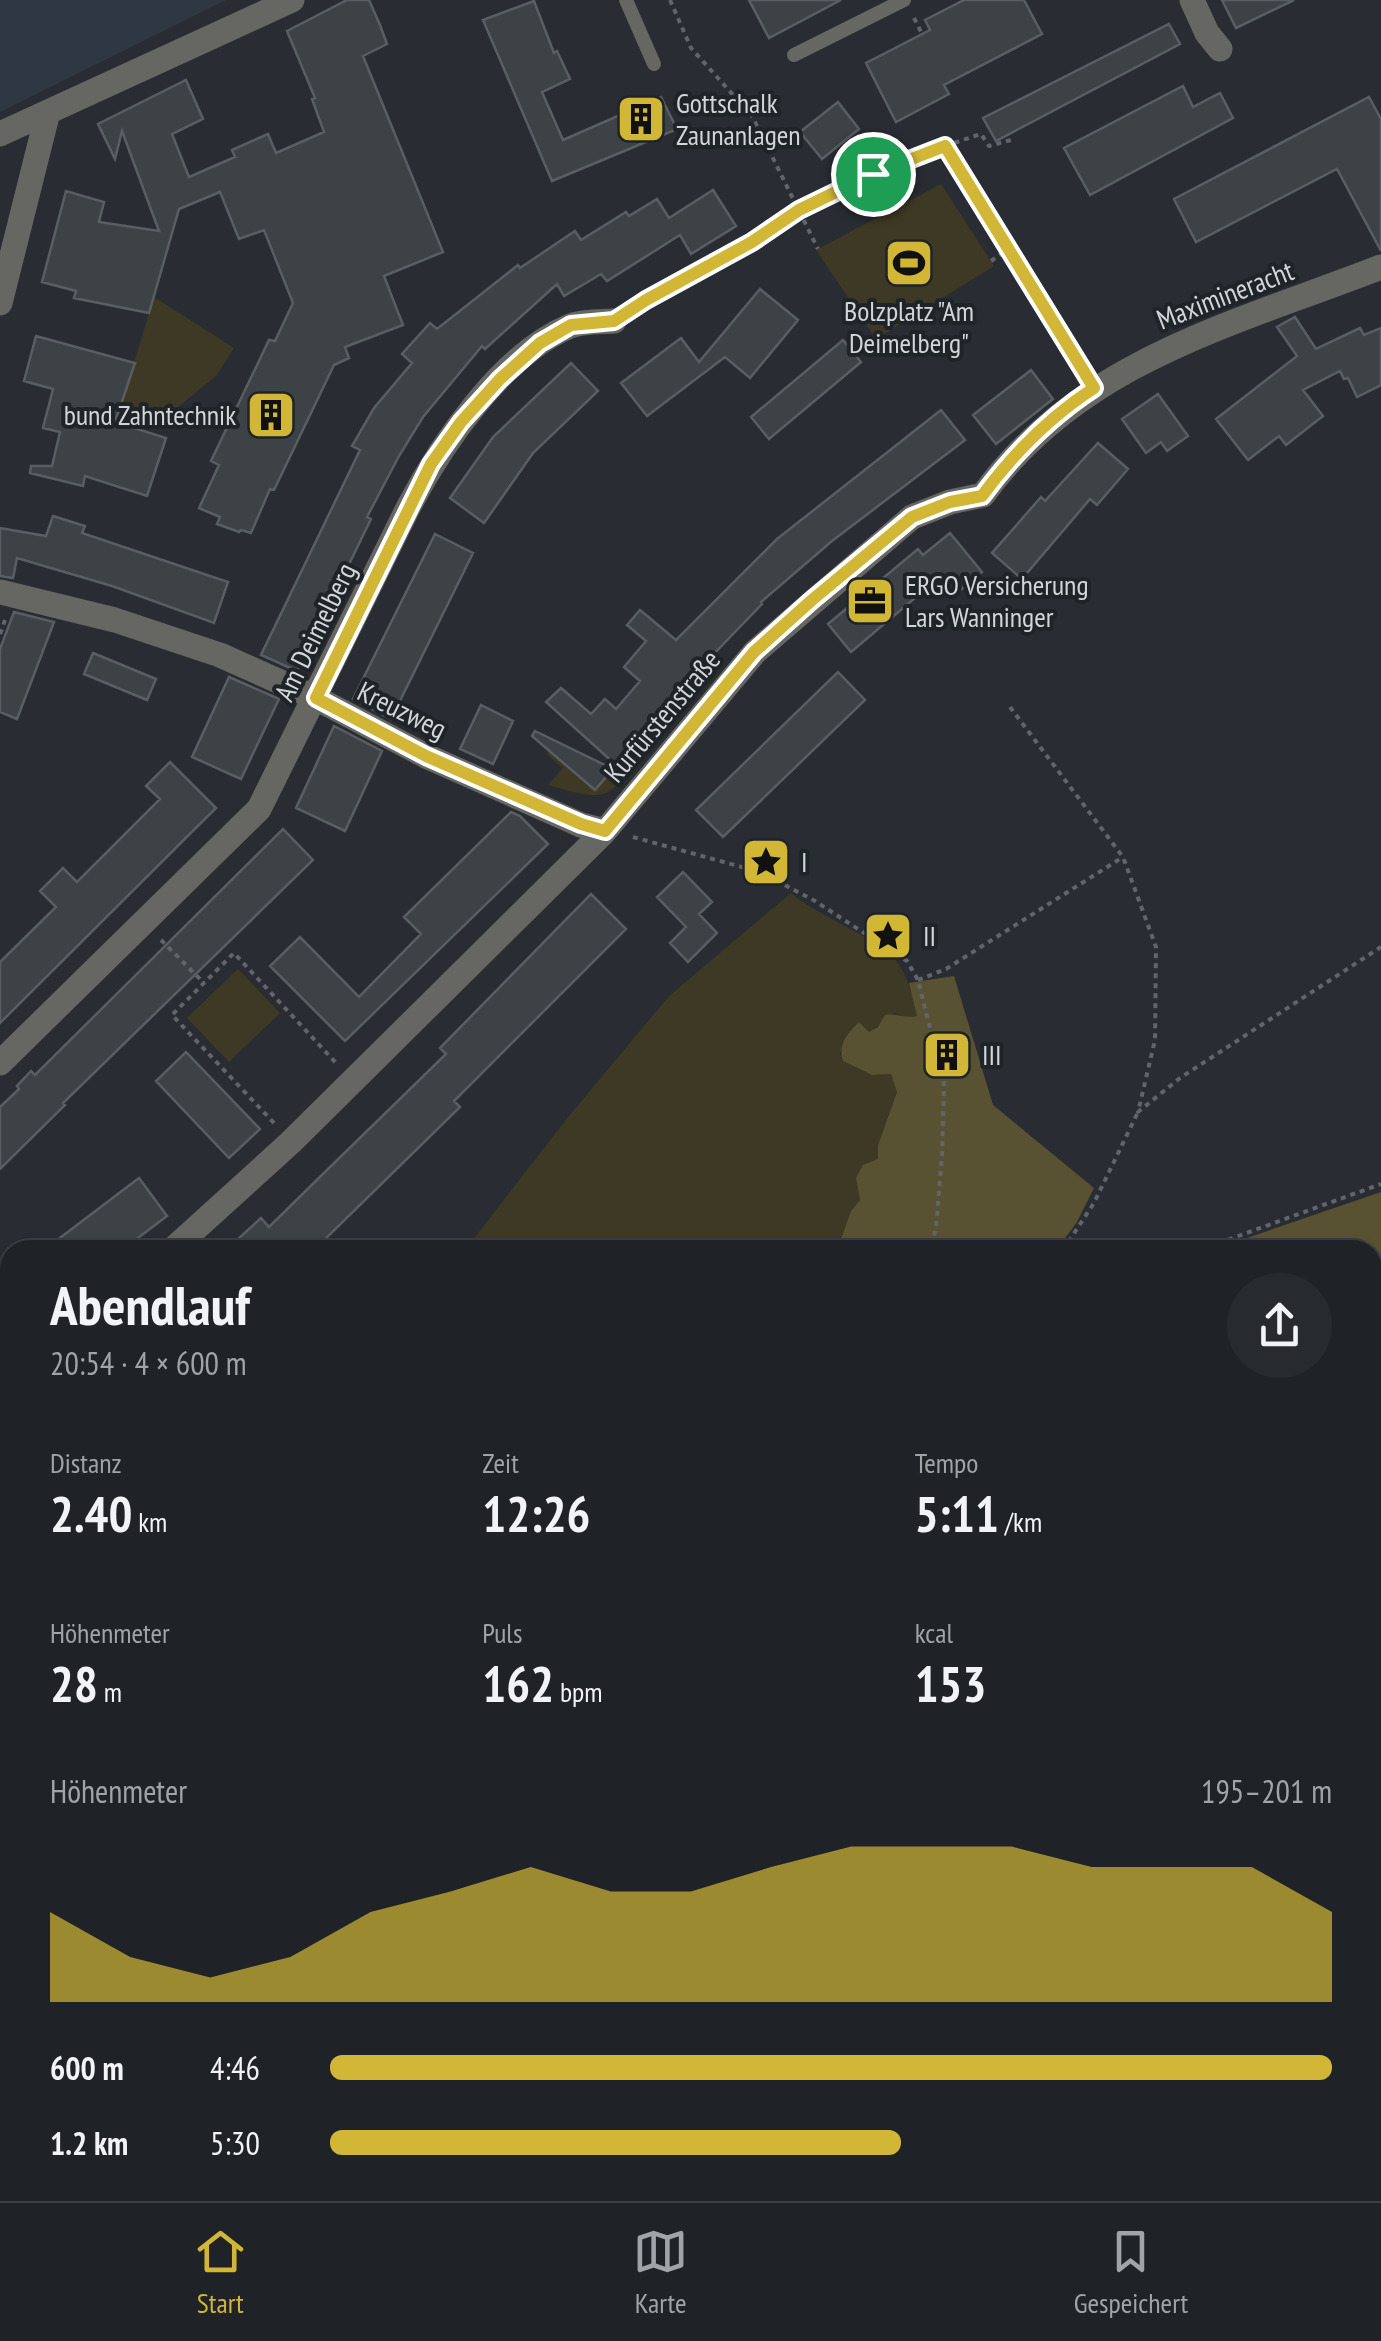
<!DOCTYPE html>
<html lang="de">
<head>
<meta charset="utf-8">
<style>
  body { margin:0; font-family:"PT Sans Narrow",sans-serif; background:#272a2e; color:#f1f3f6; height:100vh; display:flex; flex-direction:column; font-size:38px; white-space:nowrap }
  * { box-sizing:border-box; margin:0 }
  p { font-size:32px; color:#a1a4a7 }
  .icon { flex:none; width:55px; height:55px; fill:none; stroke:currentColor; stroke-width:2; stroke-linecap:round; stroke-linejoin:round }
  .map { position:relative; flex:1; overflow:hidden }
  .panel { position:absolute; left:0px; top:1240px; width:1382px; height:962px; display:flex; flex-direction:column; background:#1f2226; border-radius:30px 30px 0 0; box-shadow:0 2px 8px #0004,0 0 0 2px #3c3f43 }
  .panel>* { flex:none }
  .pin { position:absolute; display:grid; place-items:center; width:85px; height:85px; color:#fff; margin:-42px; border:5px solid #fff; border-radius:50%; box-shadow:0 2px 10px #0007 }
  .round { display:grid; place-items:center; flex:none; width:105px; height:105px; border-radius:52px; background:#272a2e }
  .summary { display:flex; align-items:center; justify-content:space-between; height:170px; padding:0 50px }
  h1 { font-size:55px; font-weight:700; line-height:75px }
  .metrics { display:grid; grid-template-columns:repeat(3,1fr); gap:15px; height:170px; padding:10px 50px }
  .metrics div { display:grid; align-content:center }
  .metrics b { font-size:50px; font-weight:700 }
  .metrics small { font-size:28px; font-weight:400 }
  .metrics p { font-size:28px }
  .chart { height:280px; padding:20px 50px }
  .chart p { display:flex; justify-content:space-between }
  .chart svg { width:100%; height:180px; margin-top:10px; fill:#d2b736; opacity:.7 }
  ul { padding:0 50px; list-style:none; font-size:32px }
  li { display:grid; grid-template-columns:160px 120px 1fr; align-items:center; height:75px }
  li i { height:25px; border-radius:12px; background:#d2b736 }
  .tab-bar { display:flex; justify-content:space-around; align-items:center; height:140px; border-top:2px solid #3c3f43; background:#1f2226; font-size:28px; color:#a1a4a7 }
  .tab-bar a { display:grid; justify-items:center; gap:5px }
  .tab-bar .current { color:#d2b736 }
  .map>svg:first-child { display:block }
  .built { fill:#2f3842 }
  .green { fill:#3e3924 }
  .forest { fill:#595232 }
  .building { fill:#3d4247; stroke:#585e63; stroke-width:2.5 }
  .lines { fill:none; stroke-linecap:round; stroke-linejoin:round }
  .path { stroke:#61646a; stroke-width:4; stroke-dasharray:5 5; stroke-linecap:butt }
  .lane { stroke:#666662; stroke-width:14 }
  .street { stroke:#666662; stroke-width:25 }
  .route-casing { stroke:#fff; stroke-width:20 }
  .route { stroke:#d2b736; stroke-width:12 }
  .labels { text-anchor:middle; stroke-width:8; stroke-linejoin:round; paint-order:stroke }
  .poi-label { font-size:28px; fill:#d2d5d9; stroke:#1f2429; text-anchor:start }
  .street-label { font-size:28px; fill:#d2d5d9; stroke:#1f2429 }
</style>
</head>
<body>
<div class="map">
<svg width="1381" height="2201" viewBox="0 0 1381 2201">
  <rect width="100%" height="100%" fill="#292d33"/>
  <!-- built -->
  <path class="built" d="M0,0H226L0,112Z"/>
  <!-- green -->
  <path class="green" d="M941,184L994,266L876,339L816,250Z
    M154,297L234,348L217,375L166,417L122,402Z
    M637,741L647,750C605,800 612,803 548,785L563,768L547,754L549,751L595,790Z
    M791,893C817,916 881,939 898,963C909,979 913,998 918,1016L908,1019L895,1013L869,1033L859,1022L851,1029L840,1053L843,1061L872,1075L891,1074L897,1091L878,1145V1159L856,1178L860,1200L851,1211L837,1250C812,1250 786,1244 763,1250H465L569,1116L669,996Z
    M238,969L280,1013L229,1062L187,1018Z
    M10,2053V2192L52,2193L35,2201H0V2054Z"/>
  <!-- forest -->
  <path class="forest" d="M954,976L993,1105L1094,1188L1077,1222L1063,1241L1031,1250H837L851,1211L860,1200L856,1178L863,1165L878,1159V1145L897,1092L891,1074L872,1075L843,1061C837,1046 848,1032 859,1022L869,1032L878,1027L885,1015C897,1013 905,1019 917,1016L909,983Z
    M1381,1192V2201H451L452,2196L448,2193L1372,2192V1250H1212Z
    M10,1587V2053L0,2054V1594Z"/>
  <!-- building -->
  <path class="building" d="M347,0H369L380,25L387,44L363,56L443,252L384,276L403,325L345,347L349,358L334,365L274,490L270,489L251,533L241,530L239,532L217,524L220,517L199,508L219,465L211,461L269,340L275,341L293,303L264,230L239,239L220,192L179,209L149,313L74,298L76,291L42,282L66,191L104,202L99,222L159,231L122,131L115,159L98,124L186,80L203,119L172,134L189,177L235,157L232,150L268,134L276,153L324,132L312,99L315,98L287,31Z
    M749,0H841L769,38Z
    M964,0H1024L1042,34L944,85L949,94L896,122L866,63L930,30L925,20Z
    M1222,0H1294L1236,28Z
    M534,1L554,53L557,51L570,79L542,92L563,140L661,97L677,129L552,181L483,20Z
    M1169,24L1180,44L996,141L983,118Z
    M1183,86L1193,107L1220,93L1233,118L1090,195L1064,148Z
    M1369,97L1381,119V251L1337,169L1196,242L1174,199Z
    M838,102L859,129L822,159L800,132Z
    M713,190L736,226L691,254L680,235L607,281L601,274L564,296L557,284L485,349L482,346L423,417L399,456L367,517L371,519L297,671L261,655L360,450L352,446L374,408L412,363L402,354L430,323L437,329L518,265L520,268L575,231L581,240L626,212L629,216L657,199L669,218Z
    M760,289L798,320L750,378L725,357L647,416L621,383L681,338L699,362Z
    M1295,317L1316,349L1360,328L1364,335L1381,328V385L1357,397L1348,378L1344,379L1340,371L1303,390L1323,416L1286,445L1279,436L1248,460L1216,419L1297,356L1277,327Z
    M36,336L135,363L115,422L166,438L147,496L85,476L83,486L30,473L31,466H52L60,432L43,428L53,389L24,381Z
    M843,340L861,362L769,439L751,417Z
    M571,363L598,391L533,453L484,523L450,498L493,437Z
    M1031,370L1053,399L996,444L973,415Z
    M1158,394L1188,436L1167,451L1161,442L1146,453L1122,419Z
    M941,410L965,440L832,541L761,602L762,604L707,661L616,765L546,702L561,688L591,714L605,699L616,709L640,681L624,667L646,641L627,625L640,610L676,640L777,539Z
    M1098,443L1128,469L1097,505L1090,499L1022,579L992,553L1041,497L1045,501Z
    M53,516L85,526L82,533L228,582L214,623L112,586L17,558L13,578L0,576V528L46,536Z
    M950,533L982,572L956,594L941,576L851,652L828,624L918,549L923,555Z
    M435,534L473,553L391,719L353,699Z
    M14,612L54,622L17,719L0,712V649Z
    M93,653L156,679L147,700L84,674Z
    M838,672L865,700L723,837L696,810Z
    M229,677L279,699L241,779L192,757Z
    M481,705L513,721L493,764L460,749Z
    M334,726L382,751L345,831L296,808Z
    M535,731L613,769L595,790L532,736Z
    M170,762L216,808L0,1023V962L56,907L40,891L63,868L77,882L160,799L146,786Z
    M511,812L520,816L548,844L345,1041L270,966L300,937L359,997L421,934L404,917Z
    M283,829L313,860L63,1103L65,1105L0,1169V1107L19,1089L17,1086L31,1071L35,1075Z
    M683,872L712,902L699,914L717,933L688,962L670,943L686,927L657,897Z
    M591,894L626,929L454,1101L460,1107L314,1250H226L261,1218L269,1227L325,1172L446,1054L440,1048Z
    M186,1052L260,1129L229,1158L156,1081Z
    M139,1178L167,1216L122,1250H44Z"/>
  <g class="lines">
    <!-- path -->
    <path class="path" d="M670,0L691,48L752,116L818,249
      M914,18L923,36
      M945,146L981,134L989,146L1011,140
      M720,261L799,210L873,174L945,146L1081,369
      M991,261L1007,250
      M0,634L5,620
      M1010,707L1123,857L1156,947L1155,1040L1138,1112L1180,1078L1381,947
      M633,837L760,872L815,901L907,961L918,980L944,1084L942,1156L936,1228L930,1250
      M161,940L204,983
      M918,980L946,969L1123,857
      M274,1123L172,1015L234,953L336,1063
      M1063,1250L1094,1203L1138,1112
      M1200,1250L1381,1184
      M1372,1750L1381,1744
      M1372,1869L1381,1863
      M1372,2134L1381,2129
      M0,2180L10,2173
      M593,2201L606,2192
      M860,2201L874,2192
      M957,2201L961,2192
      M1258,2201L1272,2192"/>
    <!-- lane -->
    <path class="lane" d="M626,0L654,64
      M794,55L904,0
      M614,321L646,300L703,271"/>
    <!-- street -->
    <path class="street" d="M1192,0L1207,33L1220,49
      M0,134L292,0
      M0,303L48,112
      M0,592L115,620L220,655L316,698L426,756L581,825L605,831
      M0,1063L259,809L409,506C441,445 502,355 568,327C581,321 600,322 614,321
      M172,1250L291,1142L605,831L755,652L912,517L950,502L983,495C1080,361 1234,324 1381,267
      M0,1297L10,1309
      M0,1380L10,1372"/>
  </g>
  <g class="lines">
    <!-- route casing -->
    <g class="route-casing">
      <path id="route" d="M945,146L1094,388C1051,416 1013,454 982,496L950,502L912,517L812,600L754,652L605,831L581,824L426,756L316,698L431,464L461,422L500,379L540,343L571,325L614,321L646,300L752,242L799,210L873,174Z"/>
    </g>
    <!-- route -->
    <use href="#route" class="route"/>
  </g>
  <!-- icons -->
  <defs>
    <g id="building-square" transform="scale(2.5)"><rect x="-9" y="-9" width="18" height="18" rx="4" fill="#d2b736" stroke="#1f2429"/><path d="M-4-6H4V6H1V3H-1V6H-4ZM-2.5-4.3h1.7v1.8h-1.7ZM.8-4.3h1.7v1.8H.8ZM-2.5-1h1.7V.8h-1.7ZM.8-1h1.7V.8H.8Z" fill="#111"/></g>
    <g id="stadium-square" transform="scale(2.5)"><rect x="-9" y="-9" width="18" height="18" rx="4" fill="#d2b736" stroke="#1f2429"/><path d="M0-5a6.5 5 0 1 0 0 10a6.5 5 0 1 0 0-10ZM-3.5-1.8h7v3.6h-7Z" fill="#111"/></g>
    <g id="office-square" transform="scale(2.5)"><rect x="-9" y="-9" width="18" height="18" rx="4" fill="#d2b736" stroke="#1f2429"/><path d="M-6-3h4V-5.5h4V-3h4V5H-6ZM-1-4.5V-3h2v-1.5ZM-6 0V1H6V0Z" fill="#111"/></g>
    <g id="sight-square" transform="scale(2.5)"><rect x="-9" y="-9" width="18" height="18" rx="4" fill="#d2b736" stroke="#1f2429"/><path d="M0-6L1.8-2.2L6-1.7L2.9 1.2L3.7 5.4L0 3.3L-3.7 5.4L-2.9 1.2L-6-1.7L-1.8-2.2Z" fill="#111"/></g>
  </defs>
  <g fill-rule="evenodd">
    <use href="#building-square" x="641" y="119"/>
    <use href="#stadium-square" x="909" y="263"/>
    <use href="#building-square" x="271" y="415"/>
    <use href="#office-square" x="870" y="601"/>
    <use href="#sight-square" x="766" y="862"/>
    <use href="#sight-square" x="888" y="936"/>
    <use href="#building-square" x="947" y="1055"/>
  </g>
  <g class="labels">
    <!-- poi labels -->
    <g class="poi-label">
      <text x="676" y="113">Gottschalk<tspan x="676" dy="32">Zaunanlagen</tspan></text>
      <text x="909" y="321" text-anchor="middle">Bolzplatz "Am<tspan x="909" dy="32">Deimelberg"</tspan></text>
      <text x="236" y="425" text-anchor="end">bund Zahntechnik</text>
      <text x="905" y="595">ERGO Versicherung<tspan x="905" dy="32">Lars Wanninger</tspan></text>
      <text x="801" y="872">I</text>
      <text x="923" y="946">II</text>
      <text x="982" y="1065">III</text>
    </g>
    <!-- street labels -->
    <g class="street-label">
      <text transform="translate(1225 295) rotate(-21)" y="10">Maximineracht</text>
      <text transform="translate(315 632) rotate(-64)" y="10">Am Deimelberg</text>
      <text transform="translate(402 710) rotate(26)" y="10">Kreuzweg</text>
      <text transform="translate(662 716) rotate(-50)" y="10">Kurfürstenstraße</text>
    </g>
  </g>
</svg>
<div class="pin" style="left:873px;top:174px;background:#1e9e55"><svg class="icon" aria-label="arrive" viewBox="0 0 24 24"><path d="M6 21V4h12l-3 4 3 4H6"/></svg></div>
<section class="panel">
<div class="summary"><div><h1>Abendlauf</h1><p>20:54 · 4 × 600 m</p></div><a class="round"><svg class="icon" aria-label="share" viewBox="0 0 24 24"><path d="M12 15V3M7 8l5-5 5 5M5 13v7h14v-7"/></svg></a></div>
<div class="metrics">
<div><p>Distanz</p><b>2.40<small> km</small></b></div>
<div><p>Zeit</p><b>12:26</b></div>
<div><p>Tempo</p><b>5:11<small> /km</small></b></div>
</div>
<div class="metrics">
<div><p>Höhenmeter</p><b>28<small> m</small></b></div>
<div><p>Puls</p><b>162<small> bpm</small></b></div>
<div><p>kcal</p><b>153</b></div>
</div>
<div class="chart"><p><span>Höhenmeter</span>195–201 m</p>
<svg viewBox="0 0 160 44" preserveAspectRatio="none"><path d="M0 44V22L10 33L20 38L30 33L40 22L50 17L60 11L70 17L80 17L90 11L100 6L110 6L120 6L130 11L140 11L150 11L160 22V44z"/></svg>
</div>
<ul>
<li><b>600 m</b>4:46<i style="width:100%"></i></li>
<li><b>1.2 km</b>5:30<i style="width:57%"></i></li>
</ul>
</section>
</div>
<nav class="tab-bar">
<a class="current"><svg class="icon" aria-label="home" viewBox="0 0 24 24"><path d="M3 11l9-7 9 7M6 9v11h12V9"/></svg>Start</a>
<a><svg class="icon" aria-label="map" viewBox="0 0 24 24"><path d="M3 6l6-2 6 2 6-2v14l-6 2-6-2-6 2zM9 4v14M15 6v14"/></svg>Karte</a>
<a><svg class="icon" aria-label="saved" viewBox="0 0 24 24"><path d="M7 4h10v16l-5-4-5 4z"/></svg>Gespeichert</a>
</nav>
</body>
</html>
